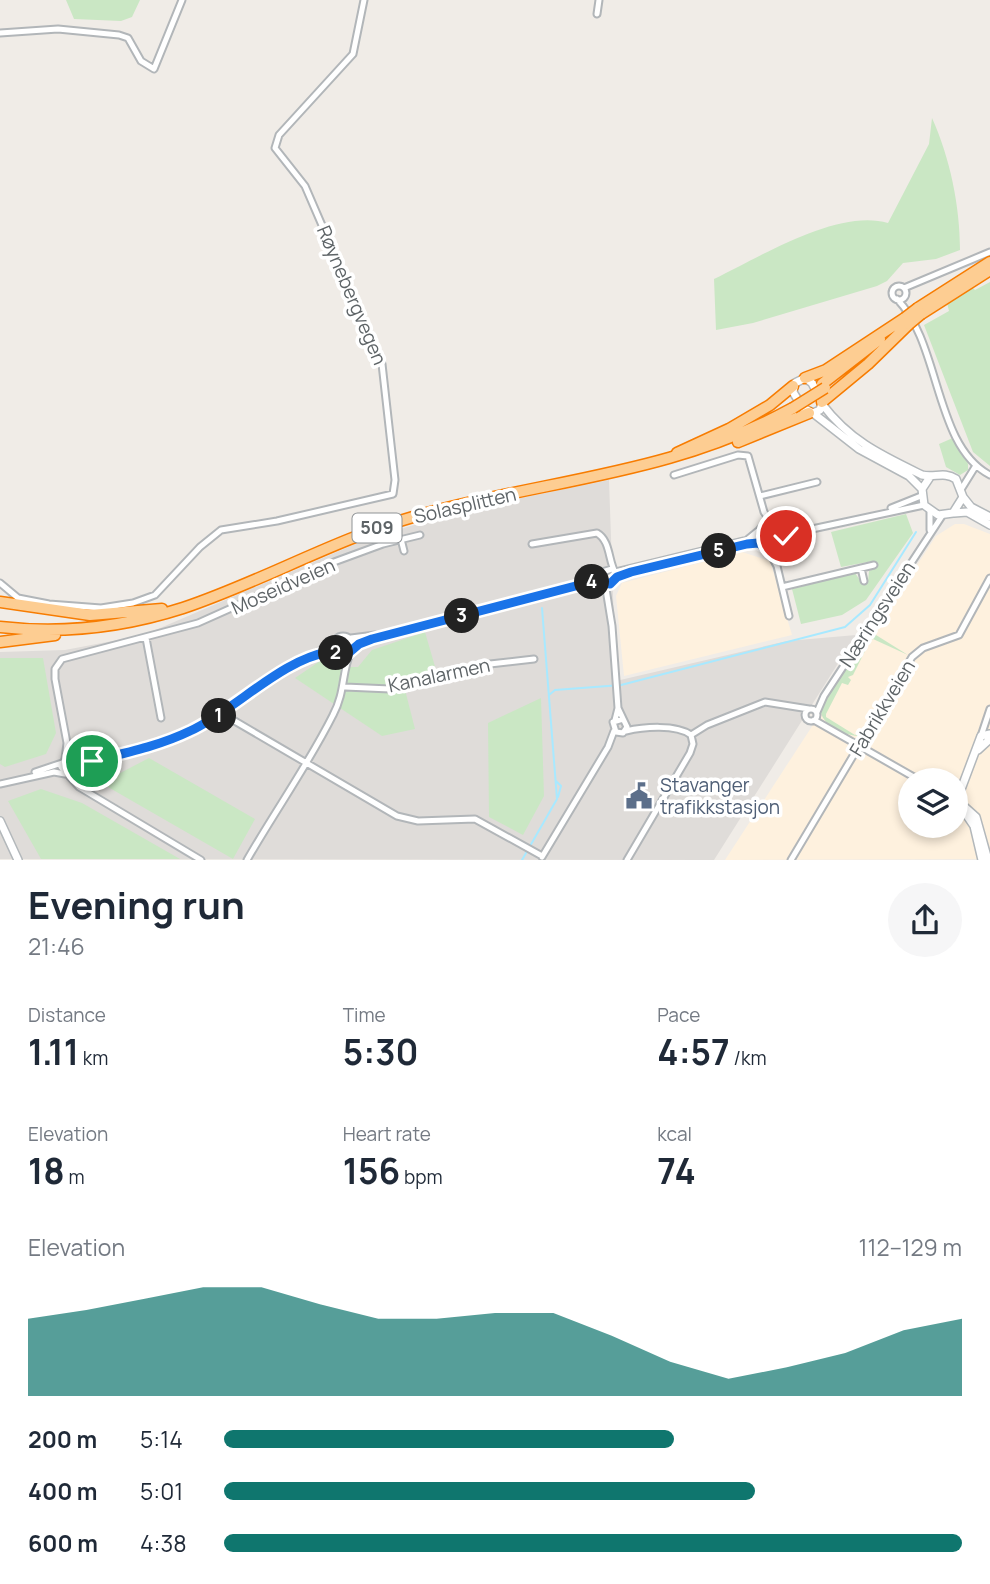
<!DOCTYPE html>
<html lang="en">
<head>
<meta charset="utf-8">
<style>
  body { margin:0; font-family:Manrope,sans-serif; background:#f6f6f7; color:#1f2937; height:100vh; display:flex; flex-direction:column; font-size:26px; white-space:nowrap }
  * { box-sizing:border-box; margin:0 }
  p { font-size:23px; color:#747a83 }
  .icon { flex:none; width:38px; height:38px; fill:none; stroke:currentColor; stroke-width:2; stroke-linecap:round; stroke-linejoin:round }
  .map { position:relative; height:860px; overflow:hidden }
  .details { display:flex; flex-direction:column; background:#fff; flex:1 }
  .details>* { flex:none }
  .fabs { position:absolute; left:898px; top:768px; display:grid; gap:14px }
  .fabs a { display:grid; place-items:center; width:70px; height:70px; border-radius:50%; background:#fff; box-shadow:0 4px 10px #0003; font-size:35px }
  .pin { position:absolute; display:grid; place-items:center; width:60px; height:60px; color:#fff; margin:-30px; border:4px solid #fff; border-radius:50%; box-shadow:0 2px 7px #0007 }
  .km { position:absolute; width:35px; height:35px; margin:-18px; border-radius:50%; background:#222; color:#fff; font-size:19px; line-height:35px; text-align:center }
  .round { display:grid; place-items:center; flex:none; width:74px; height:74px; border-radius:37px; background:#f6f6f7 }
  .headline { display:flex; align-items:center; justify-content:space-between; height:119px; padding:0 28px }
  h1 { font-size:38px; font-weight:700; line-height:52px }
  .stats { display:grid; grid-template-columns:repeat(3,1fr); gap:10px; height:119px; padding:7px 28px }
  .stats div { display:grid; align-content:center }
  .stats b { font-size:35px; font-weight:700 }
  .stats small { font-size:19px; font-weight:400 }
  .stats p { font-size:19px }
  .chart { height:196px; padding:14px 28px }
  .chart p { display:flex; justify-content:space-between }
  .chart svg { width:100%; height:126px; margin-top:7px; fill:#0f766e; opacity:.7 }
  ul { padding:0 28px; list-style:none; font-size:23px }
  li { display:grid; grid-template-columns:112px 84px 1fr; align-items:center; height:52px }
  li i { height:18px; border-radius:9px; background:#0f766e }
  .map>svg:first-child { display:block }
  .commercial { fill:#fef1de; fill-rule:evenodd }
  .industrial { fill:#dfdcd9 }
  .green { fill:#cae7c4 }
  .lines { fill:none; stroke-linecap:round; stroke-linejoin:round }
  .stream { stroke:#a8e9ff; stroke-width:2 }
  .street-casing { stroke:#b2b6b9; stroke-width:9 }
  .secondary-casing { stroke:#b3b8bb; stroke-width:10 }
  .highway-casing { stroke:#f77c01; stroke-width:13 }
  .street { stroke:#fff; stroke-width:5 }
  .secondary { stroke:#fff; stroke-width:7 }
  .highway { stroke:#fdcd92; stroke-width:10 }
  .highway-bridge-casing { stroke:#f77c01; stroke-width:13; stroke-linecap:butt }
  .highway-bridge { stroke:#fdcd92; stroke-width:10 }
  .route-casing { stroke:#fff; stroke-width:14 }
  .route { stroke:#1a73e8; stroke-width:9 }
  .labels { text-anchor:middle; stroke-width:7; stroke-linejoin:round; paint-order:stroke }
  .shield { fill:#fff; stroke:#8e9295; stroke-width:2 }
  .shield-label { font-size:18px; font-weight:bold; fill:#5e6467 }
  .street-label { font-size:19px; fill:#5e6467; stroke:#fff }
  .service-label { font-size:19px; fill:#4e5e75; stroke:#fff; text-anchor:start }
</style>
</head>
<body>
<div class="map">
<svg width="990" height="860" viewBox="0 0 990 860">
  <rect width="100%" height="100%" fill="#f0ece7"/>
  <!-- commercial -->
  <path class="commercial" d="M955,524H964L990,534V859L725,860L936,536ZM910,780H956V826H910Z
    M742,552L770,561L792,635L624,676L616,596L622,583Z"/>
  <!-- industrial -->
  <path class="industrial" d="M609,480L616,681L787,641L856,635L714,860L0,859V652L65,650L144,635L353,545L407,527L492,504Z"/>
  <!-- green -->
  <path class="green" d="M66,0H140L132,17L121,21L74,19Z
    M932,118C950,158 960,206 960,250L936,259L903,263L887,281L877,286L753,323L716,330L714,279C760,257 838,208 888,223L929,144Z
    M990,282V466L973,452L924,325L949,311L947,303L972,287L975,290Z
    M955,437L968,464V470L960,475L946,467L939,444Z
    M906,514L913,533L866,600L842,615L801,624L792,589L855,573L862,583L868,582L869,571L875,568L873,561L841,567L831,532Z
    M882,612L876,626V635L908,655L873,639L870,641L853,675L848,677L851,680L848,685L842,683L826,714V717L855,735L862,732L858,736C844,735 821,726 820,708Z
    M425,632L436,670L402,678L415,729L382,736L295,678L320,661L338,667H358L372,650Z
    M0,658H43L56,733L46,754L5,767L0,764Z
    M541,698L544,796L523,835L489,817L488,723Z
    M149,758L255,819L233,859L101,783Z
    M41,789L82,803L180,859H41L8,801Z"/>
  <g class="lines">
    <!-- stream -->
    <path class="stream" d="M549,695L555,690L621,685L845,627L870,605L916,532
      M556,781L561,786L558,797
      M522,860L557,799L542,608"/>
    <!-- street casing -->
    <g class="street-casing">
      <path id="street" d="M597,14L599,0
        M0,33L58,29L119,35L128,38L141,61L154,69L182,0
        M892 293a7 7 0 1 1 14 0a7 7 0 1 1-14 0Z
        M904,288L990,252
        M897,299C941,344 934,446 990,475
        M674,475L738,455L748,456L764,512L772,524
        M962,488L975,467
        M760,496L817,482
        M891,508L921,496
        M757 537a13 13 0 1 1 26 0a13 13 0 1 1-26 0Z
        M781,529H800
        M930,530V512
        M401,539L404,551
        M783,540L798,532L924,505
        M532,544L597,533C611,541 608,562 616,574L614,582L605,583L601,577L602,572L612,569
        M768,550L777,566L789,616
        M691,558L758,543
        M861,568L864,581
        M615,572L747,540L758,531
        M581,581L601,574
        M0,583L18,598L49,604L101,608L133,603L155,595L200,547L221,530L277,521L393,494L395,480L382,364L305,186L275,148L279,135L353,54L364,0
        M605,583L612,626L618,708L615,720
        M782,587L874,565
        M333 646a10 10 0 1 1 20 0a10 10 0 1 1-20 0Z
        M146,638L161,718
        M351,638L375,635
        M353,649L372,639L602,581
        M314,654L333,644
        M345,687L390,689L490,664L534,659
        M618,708L627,727L623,733L616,732L613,722L623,719
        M805 715a6 6 0 1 1 12 0a6 6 0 1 1-12 0Z
        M817,712L824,696L942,516
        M233,720L397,816L418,821L475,819L542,856
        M814,720L919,780
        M626,731C643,727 676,724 691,735
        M691,735L707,725L765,702L809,709
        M981,736L990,709
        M65,759L67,743L55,679V669L62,659L198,623L334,562L383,544L420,535
        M79,759L95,758
        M82,770L92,761C130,751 170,742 205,724C243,705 292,651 336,652
        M35,772L62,763
        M70,777L77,776L82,770L81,762L74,757L65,759L61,767L79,787L201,860
        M0,784L54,772L65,774
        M542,857L608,747L614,731
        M247,860C275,811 308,765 333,715C345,693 342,672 350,654
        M627,860L690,753L693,744L691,735
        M791,860L912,657L923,648L959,635L990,578"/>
    </g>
    <!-- secondary casing -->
    <g class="secondary-casing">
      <path id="secondary" d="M805,378L812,383L822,402L820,410L813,413L803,408L793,392L795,383Z
        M822,404C850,441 881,455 922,475C935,478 944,471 956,479L963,497L953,513L938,515L924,505L922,489L930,477
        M813,413L859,449L909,476L922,489
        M963,497L971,507L990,517
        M954,513L967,512L990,525
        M978,750L990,739
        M957,800L981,736L990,734
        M957,800L976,817L988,860
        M957,801L974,826L982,860
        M0,821L18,860"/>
    </g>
    <!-- highway casing -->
    <g class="highway-casing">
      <path id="highway" d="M918,308L990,262
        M921,314L990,270
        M805,378L826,370L905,318
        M822,384L880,339
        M822,402L868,364L909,324
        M738,442L809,413
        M677,453L729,429L770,405L793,386
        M0,602L90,615L162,609
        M0,627C61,634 124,627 183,608C261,582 333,540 413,517C545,479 669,476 793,408
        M0,642L55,635"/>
    </g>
    <!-- street -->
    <use href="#street" class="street"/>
    <!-- secondary -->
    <use href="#secondary" class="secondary"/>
    <!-- highway -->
    <use href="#highway" class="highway"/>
    <!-- highway-bridge casing -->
    <g class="highway-bridge-casing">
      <path id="highway-bridge" d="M905,318L918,308
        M909,324L921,314
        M793,408L825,388"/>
    </g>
    <!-- highway-bridge -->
    <use href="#highway-bridge" class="highway-bridge"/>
  </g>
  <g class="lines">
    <!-- route casing -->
    <g class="route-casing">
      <path id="route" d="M92,761C125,753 159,746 190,731C234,711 283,658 330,652C337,652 339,655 345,656L359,644L372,639L587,583L602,581L610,584L617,577L631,572L747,544L758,543L771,550L778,548L786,536"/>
    </g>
    <!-- route -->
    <use href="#route" class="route"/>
  </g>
  <!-- icons -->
  <defs>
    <g id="civic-bare" transform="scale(2.1)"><path d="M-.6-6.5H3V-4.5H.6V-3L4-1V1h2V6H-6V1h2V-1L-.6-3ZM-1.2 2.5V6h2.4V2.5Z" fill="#5c6f8a" stroke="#fff" stroke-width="2.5" paint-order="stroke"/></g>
  </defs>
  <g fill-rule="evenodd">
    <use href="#civic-bare" x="639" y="796"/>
  </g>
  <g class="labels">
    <!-- shield labels -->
    <rect class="shield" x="352.5" y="513.5" width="49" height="29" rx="5"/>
    <g class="shield-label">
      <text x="377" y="534">509</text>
    </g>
    <!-- street labels -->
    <g class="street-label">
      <text transform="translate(352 295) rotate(67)" y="7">Røynebergvegen</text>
      <text transform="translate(465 505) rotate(-13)" y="7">Solasplitten</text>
      <text transform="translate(283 586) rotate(-24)" y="7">Moseidveien</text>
      <text transform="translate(877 614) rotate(-57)" y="7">Næringsveien</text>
      <text transform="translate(439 675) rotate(-12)" y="7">Kanalarmen</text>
      <text transform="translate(882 708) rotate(-59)" y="7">Fabrikkveien</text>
    </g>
    <!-- service labels -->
    <g class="service-label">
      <text x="660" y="792">Stavanger<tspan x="660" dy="22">trafikkstasjon</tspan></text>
    </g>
  </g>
</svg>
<div class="fabs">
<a><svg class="icon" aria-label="layers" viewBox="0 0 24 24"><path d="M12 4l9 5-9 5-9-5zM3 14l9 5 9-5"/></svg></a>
</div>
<div class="pin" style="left:92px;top:761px;background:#1e9e55"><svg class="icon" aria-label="arrive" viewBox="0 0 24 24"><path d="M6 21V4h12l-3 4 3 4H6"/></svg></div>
<div class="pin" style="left:786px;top:536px;background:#d93025"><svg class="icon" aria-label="check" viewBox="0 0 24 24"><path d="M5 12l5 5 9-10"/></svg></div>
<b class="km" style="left:219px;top:716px">1</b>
<b class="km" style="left:336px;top:653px">2</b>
<b class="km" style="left:462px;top:616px">3</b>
<b class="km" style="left:592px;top:582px">4</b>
<b class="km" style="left:719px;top:551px">5</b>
</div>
<section class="details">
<div class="headline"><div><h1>Evening run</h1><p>21:46</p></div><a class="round"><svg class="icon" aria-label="share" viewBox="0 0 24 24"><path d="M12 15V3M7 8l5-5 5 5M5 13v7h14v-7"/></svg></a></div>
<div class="stats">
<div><p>Distance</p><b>1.11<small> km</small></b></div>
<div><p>Time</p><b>5:30</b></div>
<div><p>Pace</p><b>4:57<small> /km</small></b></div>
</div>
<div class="stats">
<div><p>Elevation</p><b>18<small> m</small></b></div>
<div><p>Heart rate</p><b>156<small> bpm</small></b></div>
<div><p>kcal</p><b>74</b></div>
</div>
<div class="chart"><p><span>Elevation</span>112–129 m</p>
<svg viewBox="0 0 160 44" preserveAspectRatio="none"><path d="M0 44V17L10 14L20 10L30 6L40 6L50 12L60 17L70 17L80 15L90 15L100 23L110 32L120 38L130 34L140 29L150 21L160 17V44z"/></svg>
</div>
<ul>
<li><b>200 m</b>5:14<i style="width:61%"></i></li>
<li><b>400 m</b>5:01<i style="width:72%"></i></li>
<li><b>600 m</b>4:38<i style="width:100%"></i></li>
</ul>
</section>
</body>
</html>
